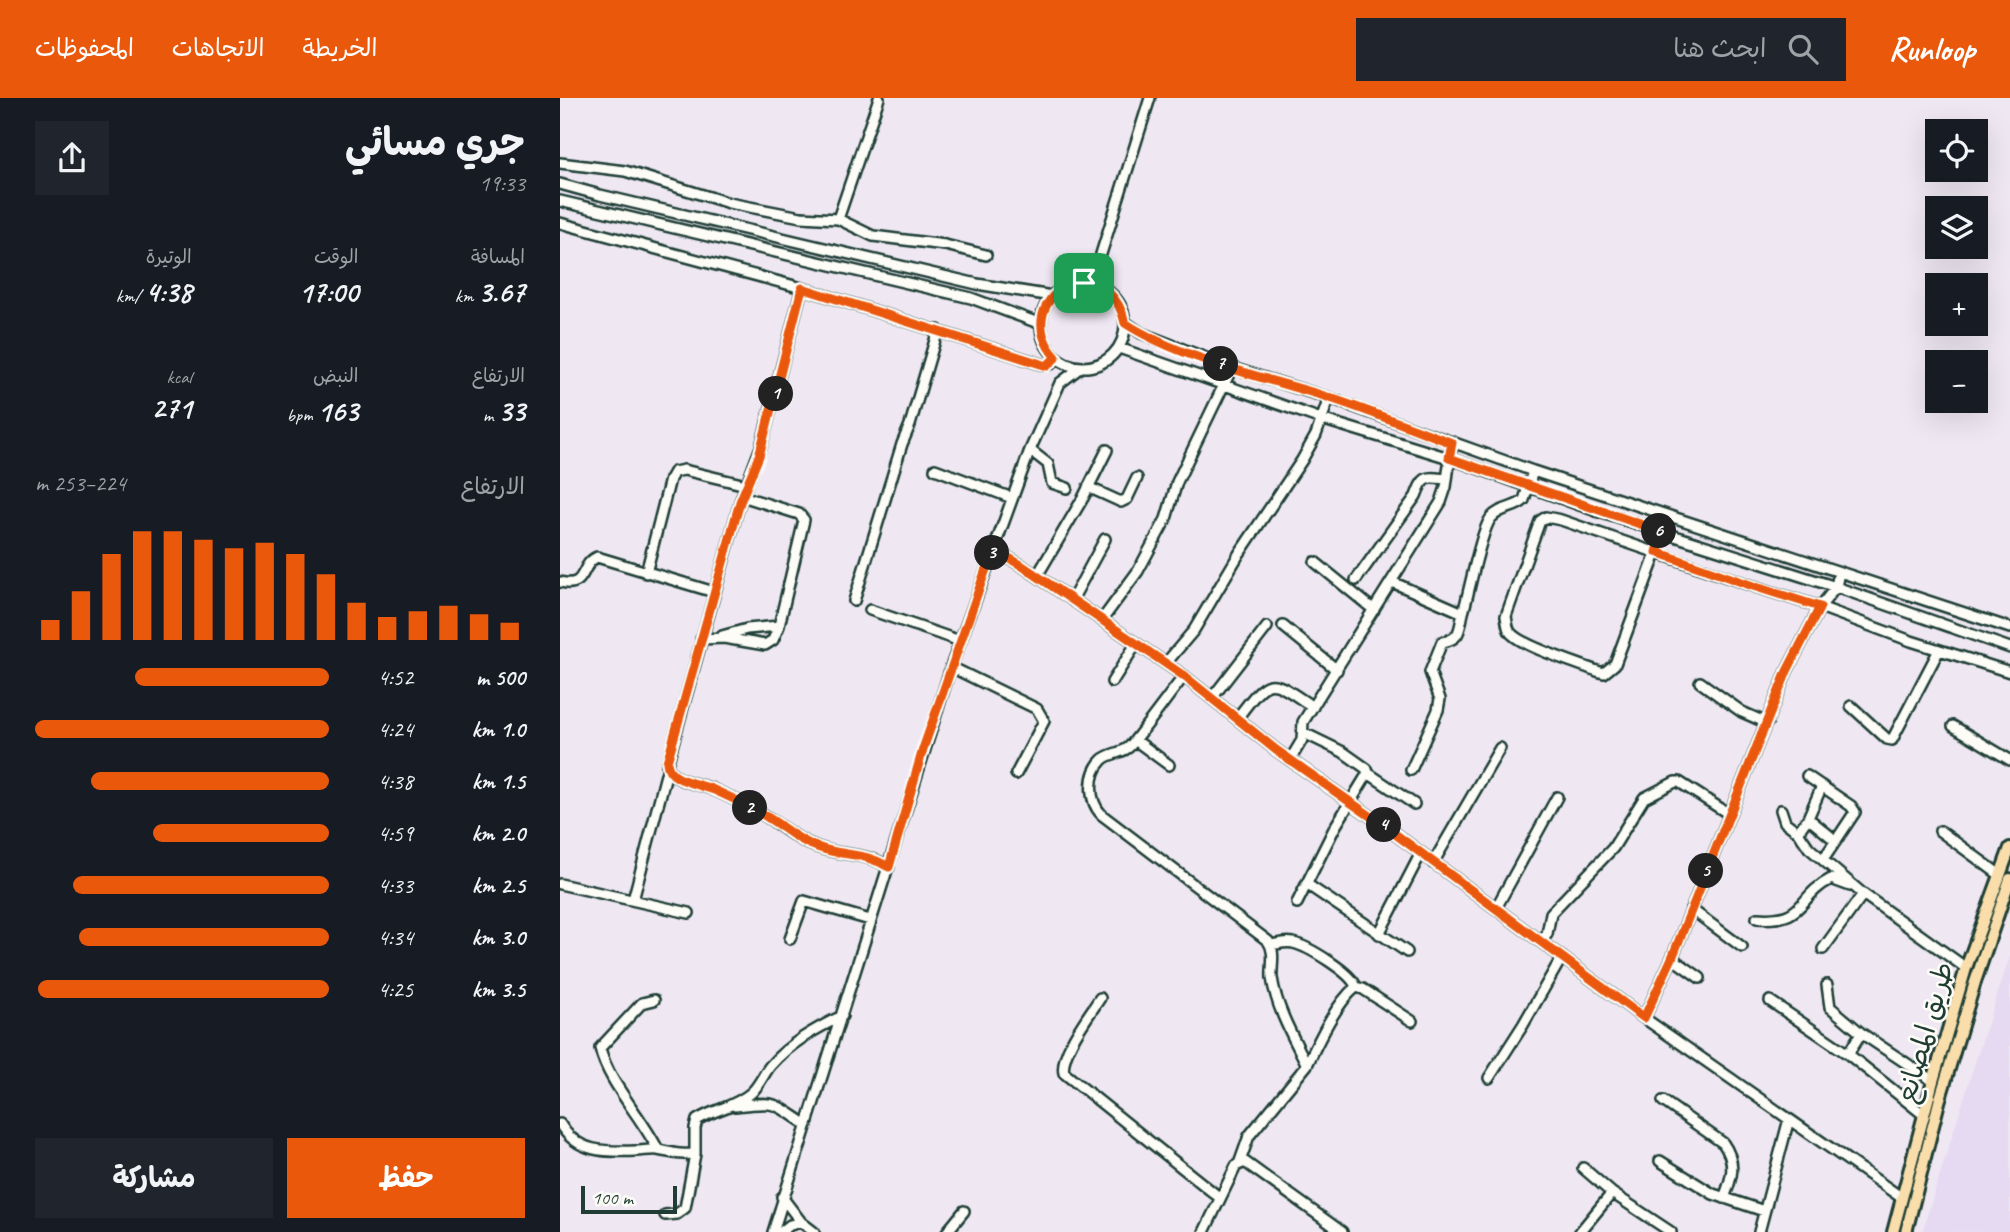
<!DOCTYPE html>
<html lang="ar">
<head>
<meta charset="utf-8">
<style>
  body { margin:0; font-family:Caveat,"Playpen Sans Arabic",sans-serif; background:#20242c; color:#f1f3f6; direction:rtl; height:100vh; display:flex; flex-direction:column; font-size:26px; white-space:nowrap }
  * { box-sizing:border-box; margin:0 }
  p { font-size:23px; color:#9ea1a6 }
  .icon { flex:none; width:38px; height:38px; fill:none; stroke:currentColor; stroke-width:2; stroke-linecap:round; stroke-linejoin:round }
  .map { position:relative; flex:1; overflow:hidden; direction:ltr }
  .side { display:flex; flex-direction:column; background:#171b24; width:560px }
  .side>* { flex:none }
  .buttons { position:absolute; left:1365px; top:21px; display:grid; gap:14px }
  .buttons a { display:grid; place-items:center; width:63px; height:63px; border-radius:0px; background:#171b24; box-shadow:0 7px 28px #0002; font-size:35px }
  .scale { position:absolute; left:21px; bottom:18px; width:96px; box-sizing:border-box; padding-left:7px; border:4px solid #1f3d34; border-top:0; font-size:19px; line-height:24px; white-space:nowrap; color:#1f3d34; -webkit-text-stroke:5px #fdfcf7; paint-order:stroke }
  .pin { position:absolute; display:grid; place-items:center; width:60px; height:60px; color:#fff; margin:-30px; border-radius:14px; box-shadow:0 4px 10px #0006 }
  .km { position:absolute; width:35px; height:35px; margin:-18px; border-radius:50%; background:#222; color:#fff; font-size:19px; line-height:35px; text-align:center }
  .round { display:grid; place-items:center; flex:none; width:74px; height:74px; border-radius:0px; background:#20242c }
  .summary { display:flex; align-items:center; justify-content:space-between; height:119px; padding:0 35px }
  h1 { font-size:38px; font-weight:700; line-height:52px }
  .stats { display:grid; grid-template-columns:repeat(3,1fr); gap:10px; height:119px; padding:7px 35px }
  .stats div { display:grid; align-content:center }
  .stats b { font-size:30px; font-weight:700 }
  .stats small { font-size:19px; font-weight:400 }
  .stats p { font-size:19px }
  .chart { height:196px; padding:14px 35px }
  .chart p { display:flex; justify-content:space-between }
  .chart svg { width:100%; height:126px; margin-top:7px; stroke:#ea580c; stroke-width:6 }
  .action { display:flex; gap:14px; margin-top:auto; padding:14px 35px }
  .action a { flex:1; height:80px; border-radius:0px; background:#ea580c; color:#fff; font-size:28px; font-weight:700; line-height:80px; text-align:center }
  .action a+a { background:#20242c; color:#f1f3f6 }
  ul { padding:0 35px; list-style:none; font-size:23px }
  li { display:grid; grid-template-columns:112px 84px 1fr; align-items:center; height:52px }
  li i { height:18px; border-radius:9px; background:#ea580c }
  header { display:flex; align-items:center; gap:42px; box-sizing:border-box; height:98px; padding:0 35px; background:#ea580c; color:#fff }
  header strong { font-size:33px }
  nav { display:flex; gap:38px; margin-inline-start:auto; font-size:24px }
  .search { width:490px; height:63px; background:#20242c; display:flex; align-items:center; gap:18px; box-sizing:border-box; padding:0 24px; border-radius:0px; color:#9ea1a6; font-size:26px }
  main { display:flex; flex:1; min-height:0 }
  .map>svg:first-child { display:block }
  .built { fill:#e5daf1 }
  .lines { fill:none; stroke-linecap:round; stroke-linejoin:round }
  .minor-casing { stroke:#1f3d34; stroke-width:14 }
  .major-casing { stroke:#1f3d34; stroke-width:16 }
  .minor { stroke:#fdfcf7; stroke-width:9 }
  .major { stroke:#f9deab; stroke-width:10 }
  .route-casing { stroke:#fff; stroke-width:14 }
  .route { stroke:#ea580c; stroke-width:9 }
  .labels { text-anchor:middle; stroke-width:5; stroke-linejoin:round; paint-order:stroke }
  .street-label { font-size:28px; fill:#1f3d34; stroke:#fdfcf7 }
</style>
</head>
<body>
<header>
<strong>Runloop</strong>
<div class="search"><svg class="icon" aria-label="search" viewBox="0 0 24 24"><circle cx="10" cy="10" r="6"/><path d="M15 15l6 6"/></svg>ابحث هنا</div>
<nav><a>الخريطة</a><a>الاتجاهات</a><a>المحفوظات</a></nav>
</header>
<main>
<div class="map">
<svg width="1450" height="1134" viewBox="0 0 1450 1134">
  <rect width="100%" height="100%" fill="#efe8f3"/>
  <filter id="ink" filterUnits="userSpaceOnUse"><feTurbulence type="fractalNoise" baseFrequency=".0143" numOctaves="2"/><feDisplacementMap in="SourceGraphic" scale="14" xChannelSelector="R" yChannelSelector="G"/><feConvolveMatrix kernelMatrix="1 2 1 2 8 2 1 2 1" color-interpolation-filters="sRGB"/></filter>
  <g filter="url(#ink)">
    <!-- built -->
    <path class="built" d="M1450,858V1134H1362L1418,955Z"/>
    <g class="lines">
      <!-- minor casing -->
      <g class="minor-casing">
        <path id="minor" d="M0,65L65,73L169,105L241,119L278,121L319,0
          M0,86L40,97L417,186L492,198
          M0,103L411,200L481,226
          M278,121L313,138L385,147L426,157
          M0,125L242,190L484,267L491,266L496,259
          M541,156L590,0
          M481 227a42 42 0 1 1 84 0a42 42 0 1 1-84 0Z
          M242,190L201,349L180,404L107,667C112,684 138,685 152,691C172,700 193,709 210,721C225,731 239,743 257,749C283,759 303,753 329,769
          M565,224L581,235L672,270L769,300L973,373L1450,530
          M559,250L761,321L889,360L1036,413L1276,489L1450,550
          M470,352L488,366L492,385L507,390
          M375,371L452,400
          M528,389L561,404L567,401L577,380
          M1110,418L1055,566L1044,575L1037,573C1019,566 960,548 950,534C947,529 947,523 946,518L980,423L986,419L1001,422L1193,488L1260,509L1351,543L1450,574
          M433,451L461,467L624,578L716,652L823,727L1084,920L1342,1100
          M755,464L814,512
          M86,475L110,381L114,374L124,372L186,387
          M477,478L523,400L547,352
          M796,482L856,398C864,377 865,379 887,381
          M0,484C28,491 19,467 37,459L154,494
          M832,484L903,515C909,495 921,432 931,420C940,409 955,411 964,402L973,373
          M512,502L545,441
          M294,503L342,346L350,327L378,232
          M310,512L400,543
          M542,522L578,473L606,421L617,384L672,270
          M723,528L777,572
          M162,538L187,531L219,528
          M141,541L164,540L205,547L213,542L219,528L244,422L239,416L182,398
          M606,565L634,532L679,456L742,362L756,337L769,300
          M391,569L477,611L484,623L456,676
          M624,578C606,601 589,625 571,647C564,656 550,654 542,662C528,676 528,703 542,717L708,843C716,854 711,868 712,880C717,912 733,939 747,967L689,1038L679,1066
          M552,584L576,546
          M1140,584L1182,614L1207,625
          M652,600L707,529
          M1291,608L1327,641L1332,642L1379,552
          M678,619C711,575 709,580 753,609
          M1393,628L1450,662
          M575,642L609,667
          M730,662L742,642L743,624L881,404L886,389L892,345
          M851,672L878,612L880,601L870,574L882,544C901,541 899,532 903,515
          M808,675L854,706
          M1247,678L1291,708L1295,714L1263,762
          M1221,712L1225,724L1238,734L1249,750L1303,796L1406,870
          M1248,720L1276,743
          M1380,733L1440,777
          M1238,734L1248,720L1262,688
          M873,765L940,650
          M0,786L129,815
          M748,787L847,854
          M73,802L108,669
          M737,805L775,729L808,675L807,671L783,654L744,635
          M936,810L997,699
          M1131,811L1182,849
          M1197,820C1247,824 1236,799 1271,781L1290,788
          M819,836L861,755
          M230,841L244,803L310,822
          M981,844L987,836L991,815L1053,750L1084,700L1115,684H1119L1169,716
          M711,847C718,846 726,843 733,845C748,848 792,875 796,889
          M1263,851L1303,796
          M1112,860L1140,880
          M1267,887L1270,909L1301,935L1373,983
          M540,900C529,917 499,956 504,975L660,1100
          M94,902L82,905L40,950C48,985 82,1019 98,1052
          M1210,903L1288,956L1364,1017
          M1084,920L1112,860L1227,573L1260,509L1276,489L1279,474
          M1288,956L1301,935
          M747,967C758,944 776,905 796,889L803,891L852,923
          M929,980L963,927L1002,859
          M1103,1003L1163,1045C1177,1065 1172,1080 1164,1100
          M175,1008C218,1003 212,1004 247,1027
          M0,1026C17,1055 45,1054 76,1053C83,1053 91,1051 98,1052C114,1055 119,1057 135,1056V1030L137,1022C155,1011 175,1009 191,995C199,988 203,977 210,968C230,945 255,931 282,918
          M1100,1063L1153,1096L1204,1113
          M1023,1070L1052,1095L1111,1134
          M222,1099L241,1124L254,1134
          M105,1117L117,1116L125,1110L135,1056
          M213,1134L391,569L470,352L500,285L521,269
          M221,1134L230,1127L241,1124
          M387,1134L404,1113
          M644,1134L676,1068L685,1064L782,1134
          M1020,1134L1052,1095
          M1199,1134L1229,1021"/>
      </g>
      <!-- major casing -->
      <g class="major-casing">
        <path id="major" d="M1333,1134L1373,983L1406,870L1450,750
          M1346,1134L1379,1004L1415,884L1450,781"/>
      </g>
      <!-- minor -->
      <use href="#minor" class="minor"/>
      <!-- major -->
      <use href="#major" class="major"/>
    </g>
  </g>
  <g class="lines" filter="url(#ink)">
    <!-- route casing -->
    <g class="route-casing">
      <path id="route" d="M515,185C542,183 559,198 565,225C617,259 701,279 761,297C805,311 849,329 892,345L889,360L1103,434L1097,454L1193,488L1260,509L1227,573L1112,860L1084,920L823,727L716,652L624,578L461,467L433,451L363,651L329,769C301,753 284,759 257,749C238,743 224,729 207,719C190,708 172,700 154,692C139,685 108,684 107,664L180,404L199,358L242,190L487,268L496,259C471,233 480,196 515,185Z"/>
    </g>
    <!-- route -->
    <use href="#route" class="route"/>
  </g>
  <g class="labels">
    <!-- street labels -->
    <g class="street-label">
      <text transform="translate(1364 934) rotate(-74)" y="10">طريق المصانع</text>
    </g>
  </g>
</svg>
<div class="buttons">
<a><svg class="icon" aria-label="locate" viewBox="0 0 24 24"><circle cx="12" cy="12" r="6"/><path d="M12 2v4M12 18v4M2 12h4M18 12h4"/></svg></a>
<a><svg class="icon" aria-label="layers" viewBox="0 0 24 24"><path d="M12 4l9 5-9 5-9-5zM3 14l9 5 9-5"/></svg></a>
<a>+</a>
<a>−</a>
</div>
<div class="scale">100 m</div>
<div class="pin" style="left:524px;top:185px;background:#1e9e55"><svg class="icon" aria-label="arrive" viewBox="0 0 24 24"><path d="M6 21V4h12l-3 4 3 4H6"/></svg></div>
<b class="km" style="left:216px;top:296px">1</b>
<b class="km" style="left:190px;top:710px">2</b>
<b class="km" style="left:432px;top:455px">3</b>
<b class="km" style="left:824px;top:727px">4</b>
<b class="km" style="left:1146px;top:773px">5</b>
<b class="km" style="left:1099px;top:433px">6</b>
<b class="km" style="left:661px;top:266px">7</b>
</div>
<section class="side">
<div class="summary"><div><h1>جري مسائي</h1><p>19:33</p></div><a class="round"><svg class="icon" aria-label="share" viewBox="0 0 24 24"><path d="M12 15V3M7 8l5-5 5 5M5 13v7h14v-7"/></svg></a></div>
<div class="stats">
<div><p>المسافة</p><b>3.67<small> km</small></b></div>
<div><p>الوقت</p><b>17:00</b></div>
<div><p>الوتيرة</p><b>4:38<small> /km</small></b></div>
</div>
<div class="stats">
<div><p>الارتفاع</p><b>33<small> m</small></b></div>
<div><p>النبض</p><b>163<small> bpm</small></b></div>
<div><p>kcal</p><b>271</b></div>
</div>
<div class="chart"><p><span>الارتفاع</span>224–253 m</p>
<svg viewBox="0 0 160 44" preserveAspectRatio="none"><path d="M5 44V37M15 44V27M25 44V14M35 44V6M45 44V6M55 44V9M65 44V12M75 44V10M85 44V14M95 44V21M105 44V31M115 44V36M125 44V34M135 44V32M145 44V35M155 44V38"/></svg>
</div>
<ul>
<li><b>500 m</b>4:52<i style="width:66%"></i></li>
<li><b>1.0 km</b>4:24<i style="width:100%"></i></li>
<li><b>1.5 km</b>4:38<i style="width:81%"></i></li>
<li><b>2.0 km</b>4:59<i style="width:60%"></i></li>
<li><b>2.5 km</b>4:33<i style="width:87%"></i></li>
<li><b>3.0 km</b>4:34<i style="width:85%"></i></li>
<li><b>3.5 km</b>4:25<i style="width:99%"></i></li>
</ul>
<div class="action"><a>حفظ</a><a>مشاركة</a></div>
</section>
</main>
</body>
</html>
